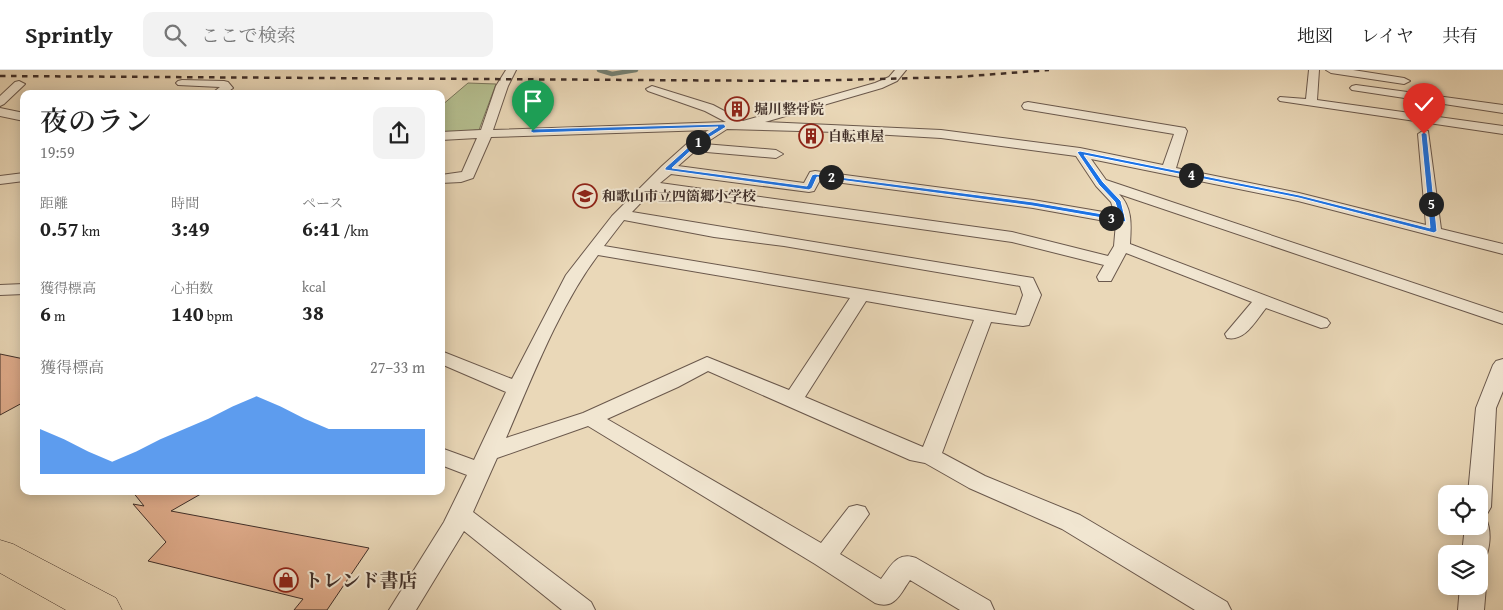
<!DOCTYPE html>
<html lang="ja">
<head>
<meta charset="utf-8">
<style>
  body { margin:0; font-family:"Gentium Book Plus","Noto Serif JP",serif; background:#f2f2f2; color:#222; height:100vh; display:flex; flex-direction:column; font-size:19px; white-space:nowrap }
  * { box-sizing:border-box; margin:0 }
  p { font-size:16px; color:#767676 }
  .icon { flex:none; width:28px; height:28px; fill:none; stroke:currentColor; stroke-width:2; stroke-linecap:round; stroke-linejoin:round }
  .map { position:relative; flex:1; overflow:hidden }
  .details { position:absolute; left:20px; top:20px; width:425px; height:405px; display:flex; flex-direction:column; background:#fff; border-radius:10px; box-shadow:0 2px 12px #0003 }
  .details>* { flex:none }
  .tools { position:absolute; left:1438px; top:415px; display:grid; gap:10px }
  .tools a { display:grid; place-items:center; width:50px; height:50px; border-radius:10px; background:#fff; box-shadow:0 2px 12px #0003; font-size:25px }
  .pin { position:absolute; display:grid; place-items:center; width:42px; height:42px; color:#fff; margin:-51px -21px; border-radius:50% 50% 50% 0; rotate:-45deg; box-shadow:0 0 5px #0007 }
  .pin .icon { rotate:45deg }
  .km { position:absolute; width:25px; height:25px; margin:-12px; border-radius:50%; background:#222; color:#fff; font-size:14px; line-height:25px; text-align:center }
  .round { display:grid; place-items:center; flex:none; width:52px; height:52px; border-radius:10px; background:#f2f2f2 }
  .head { display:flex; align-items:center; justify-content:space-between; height:85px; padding:0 20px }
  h1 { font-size:28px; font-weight:600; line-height:38px }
  .figures { display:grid; grid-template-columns:repeat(3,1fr); gap:8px; height:85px; padding:5px 20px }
  .figures div { display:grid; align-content:center }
  .figures b { font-size:21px; font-weight:600 }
  .figures small { font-size:14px; font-weight:400 }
  .figures p { font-size:14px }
  .chart { height:140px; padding:10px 20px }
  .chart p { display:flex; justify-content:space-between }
  .chart svg { width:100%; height:90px; margin-top:5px; fill:#1a73e8; opacity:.7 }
  header { display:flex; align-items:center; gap:30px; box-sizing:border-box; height:70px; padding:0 25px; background:#fff; border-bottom:1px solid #e0e0e0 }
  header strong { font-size:24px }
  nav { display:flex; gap:28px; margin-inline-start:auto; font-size:18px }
  .search { width:350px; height:45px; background:#f2f2f2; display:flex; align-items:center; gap:12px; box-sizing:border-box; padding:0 18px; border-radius:10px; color:#767676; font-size:19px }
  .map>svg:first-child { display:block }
  .green { fill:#b5bf90; stroke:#7a765c }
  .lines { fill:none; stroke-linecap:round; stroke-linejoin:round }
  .stream { stroke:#758376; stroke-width:4.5 }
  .building { fill:#e2ae8e; stroke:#3f2e28 }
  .minor-casing { stroke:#6a584c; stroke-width:2 }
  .trunk-casing { stroke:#3f2e28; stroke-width:1 }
  .minor { fill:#f1e6d1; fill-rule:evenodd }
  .trunk { fill:#ead8b8; fill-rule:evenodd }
  .rail { stroke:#3f2e28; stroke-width:2.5; stroke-dasharray:5.5 5.5; stroke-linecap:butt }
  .route { fill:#1a73e8; stroke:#fff }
  .labels { text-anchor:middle; stroke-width:4; stroke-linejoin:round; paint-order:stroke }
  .far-poi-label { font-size:14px; font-weight:bold; fill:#3f2e28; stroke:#f1e6d1; text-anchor:start }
  .near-poi-label { font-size:19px; font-weight:bold; fill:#3f2e28; stroke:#f1e6d1; text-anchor:start }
</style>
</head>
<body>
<header>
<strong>Sprintly</strong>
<div class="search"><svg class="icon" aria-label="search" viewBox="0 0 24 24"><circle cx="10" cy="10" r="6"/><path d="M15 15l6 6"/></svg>ここで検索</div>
<nav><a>地図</a><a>レイヤ</a><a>共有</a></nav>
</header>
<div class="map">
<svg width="1503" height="540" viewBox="0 0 1503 540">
  <rect width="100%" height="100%" fill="#ead8b8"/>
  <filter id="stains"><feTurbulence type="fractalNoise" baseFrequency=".004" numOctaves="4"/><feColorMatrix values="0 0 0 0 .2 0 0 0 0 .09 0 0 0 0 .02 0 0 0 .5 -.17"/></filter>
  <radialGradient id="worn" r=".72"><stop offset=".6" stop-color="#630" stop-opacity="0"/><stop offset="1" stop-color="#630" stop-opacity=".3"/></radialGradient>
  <!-- green -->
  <path class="green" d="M468,13L496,14L479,60L441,63V36Z"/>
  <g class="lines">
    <!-- stream -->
    <path class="stream" d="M599,0L612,4L636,0"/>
  </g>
  <!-- building -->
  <path class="building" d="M0,284L24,289V332L0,345Z
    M132,421H206L171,441L369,478L327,540H294L303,529L148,491L166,472L133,434L144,436Z"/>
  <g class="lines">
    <!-- minor casing -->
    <g class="minor-casing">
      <path id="minor" d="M506,0H516L508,16L493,60L726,52L705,41L648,21L646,19L652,16L713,35L743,51L875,13L889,7L895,0H906L897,11L882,18L765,52L941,60L1080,78L1163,95L1174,64L1024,39L1022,36L1024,33L1028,32L1185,58L1187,61L1176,98L1299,123L1426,155L1418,64L1424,60L1428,61L1441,159L1503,174V184L1298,131L1091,89L1106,110L1503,243V254L1119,124C1133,138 1131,156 1130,174L1327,249L1330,253L1327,257L1321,258L1266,238C1256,250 1245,272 1227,268L1225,264L1252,232L1126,183L1111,211H1099L1097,207L1104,195L1012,172L652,121L632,142L1033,208L1041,225L1029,255L1023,256L991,252L942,383L985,406L1080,445L1227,532L1231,540H1195L1062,459L969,418L925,393L910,390L708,301L678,317L607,349L821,473L849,437L857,435L865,437L869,444L840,484L881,509C891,496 897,481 916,488L990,531L994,540H960L910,510C900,524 895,540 875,533L815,494L588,356L497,388L473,442L591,532L595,540H562L464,461L416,540H389L444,452L467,405L441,395V378L474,390L506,322L441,294V281L512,309L566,205L612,146L662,96L690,71L709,60L491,67L473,108L461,112L441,113V105L462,102L477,68L441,70V62L481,60L496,16ZM727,59L838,62L941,68L1076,86L1096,116L1111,132L1115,144L1033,130L815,101L810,102L804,113L678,96L695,81L776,88L783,84L776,80L704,74ZM671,104L809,122L814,121L820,110L1033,138L1116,153L1114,176L1108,186L1012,162L660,113ZM624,150L714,167L784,176L1020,216L1023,225L1016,245L604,176ZM598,185L850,228L789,320L707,287L583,343L506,368C532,308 559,237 598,185ZM866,231L974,250L923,377L805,327Z
        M1309,0H1319L1317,30L1503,56V64L1280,31L1278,29L1280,27L1306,29Z
        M1326,0H1353L1404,8L1410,11L1404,14L1331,3Z
        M182,10L224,11L228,12L233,18L225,24H211L220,17L178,15L176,13L178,11Z
        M19,11L25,14L23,16L4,34L0,36V26L15,12Z
        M1356,15L1503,35V43L1352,20L1350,18L1352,16Z
        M0,38L24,43V51L0,46Z
        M24,103V111L0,114V106Z
        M24,214V224L0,225V215Z
        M1503,289V321L1496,338L1491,437L1487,444L1479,446V424H1468L1476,338L1493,295L1496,291Z
        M1479,447L1486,449C1492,461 1490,480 1484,491L1479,493V484H1462L1465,456H1479Z
        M1479,507L1482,508L1486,516L1484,540H1458L1460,516H1479Z"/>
    </g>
    <!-- trunk casing -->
    <g class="trunk-casing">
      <path id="trunk" d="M0,470L13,474L116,528L122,540H66L0,503Z"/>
    </g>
    <!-- minor -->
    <use href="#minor" class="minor"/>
    <!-- trunk -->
    <use href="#trunk" class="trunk"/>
    <!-- rail -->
    <path class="rail" d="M0,6L798,11L957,7L1049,0"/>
  </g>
  <!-- route -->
  <path class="route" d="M724,54L726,57L697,75L672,98L807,116L812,105L815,104L1033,132L1120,147L1115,132L1099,115L1077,82L1080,81L1299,125L1430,158L1421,64L1424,62L1427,64L1437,161L1434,163L1299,128L1084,85L1103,112L1121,131L1126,152L1033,136L817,107L812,118L809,120L665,100V98L693,73L718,57L533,63L530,61L533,59Z"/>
  <!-- icons -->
  <defs>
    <g id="building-ring" transform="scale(1.25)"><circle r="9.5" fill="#f1e6d1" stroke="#8f2418" stroke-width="1.5"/><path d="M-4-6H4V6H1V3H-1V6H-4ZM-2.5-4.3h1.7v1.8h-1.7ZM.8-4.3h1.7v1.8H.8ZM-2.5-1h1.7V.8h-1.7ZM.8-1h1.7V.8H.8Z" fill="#8f2418"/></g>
    <g id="school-ring" transform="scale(1.25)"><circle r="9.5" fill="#f1e6d1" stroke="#8f2418" stroke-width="1.5"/><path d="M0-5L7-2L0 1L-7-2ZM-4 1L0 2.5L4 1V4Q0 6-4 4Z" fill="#8f2418"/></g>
    <g id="shop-ring" transform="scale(1.25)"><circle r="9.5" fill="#f1e6d1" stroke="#8f2418" stroke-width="1.5"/><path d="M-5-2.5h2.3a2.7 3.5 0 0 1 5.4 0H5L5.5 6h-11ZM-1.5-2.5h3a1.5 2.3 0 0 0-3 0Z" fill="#8f2418"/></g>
  </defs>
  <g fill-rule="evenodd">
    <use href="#building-ring" x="737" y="39"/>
    <use href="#building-ring" x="811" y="66"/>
    <use href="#school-ring" x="585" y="126"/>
    <use href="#shop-ring" x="286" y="510"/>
  </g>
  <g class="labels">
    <!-- far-poi labels -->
    <g class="far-poi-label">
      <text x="754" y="44">堀川整骨院</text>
      <text x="828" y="71">自転車屋</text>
      <text x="602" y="131">和歌山市立四箇郷小学校</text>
    </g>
    <!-- near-poi labels -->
    <g class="near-poi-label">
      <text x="304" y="517">トレンド書店</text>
    </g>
  </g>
  <rect width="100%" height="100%" filter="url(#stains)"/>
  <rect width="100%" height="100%" fill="url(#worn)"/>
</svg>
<div class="tools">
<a><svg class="icon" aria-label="locate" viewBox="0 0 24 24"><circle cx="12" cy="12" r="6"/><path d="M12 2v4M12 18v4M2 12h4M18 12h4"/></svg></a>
<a><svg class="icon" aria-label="layers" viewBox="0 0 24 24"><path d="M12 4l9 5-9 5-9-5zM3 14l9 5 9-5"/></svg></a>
</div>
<div class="pin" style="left:533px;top:61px;background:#1e9e55"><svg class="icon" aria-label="arrive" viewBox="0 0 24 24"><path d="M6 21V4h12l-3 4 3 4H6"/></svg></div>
<div class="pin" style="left:1424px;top:64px;background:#d93025"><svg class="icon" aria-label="check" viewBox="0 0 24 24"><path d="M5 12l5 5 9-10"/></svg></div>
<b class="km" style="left:698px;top:72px">1</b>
<b class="km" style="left:831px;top:107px">2</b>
<b class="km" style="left:1111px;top:148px">3</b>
<b class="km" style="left:1191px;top:105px">4</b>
<b class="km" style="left:1431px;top:134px">5</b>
<section class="details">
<div class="head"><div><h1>夜のラン</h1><p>19:59</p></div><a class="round"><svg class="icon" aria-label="share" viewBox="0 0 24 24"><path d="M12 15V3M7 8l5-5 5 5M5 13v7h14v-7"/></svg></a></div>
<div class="figures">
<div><p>距離</p><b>0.57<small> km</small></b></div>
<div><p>時間</p><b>3:49</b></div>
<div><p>ペース</p><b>6:41<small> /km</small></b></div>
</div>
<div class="figures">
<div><p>獲得標高</p><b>6<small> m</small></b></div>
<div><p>心拍数</p><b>140<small> bpm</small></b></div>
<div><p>kcal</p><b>38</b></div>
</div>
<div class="chart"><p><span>獲得標高</span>27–33 m</p>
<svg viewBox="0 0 160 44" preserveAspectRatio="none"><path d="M0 44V22L10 27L20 33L30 38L40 33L50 27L60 22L70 17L80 11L90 6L100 11L110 17L120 22L130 22L140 22L150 22L160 22V44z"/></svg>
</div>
</section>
</div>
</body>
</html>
